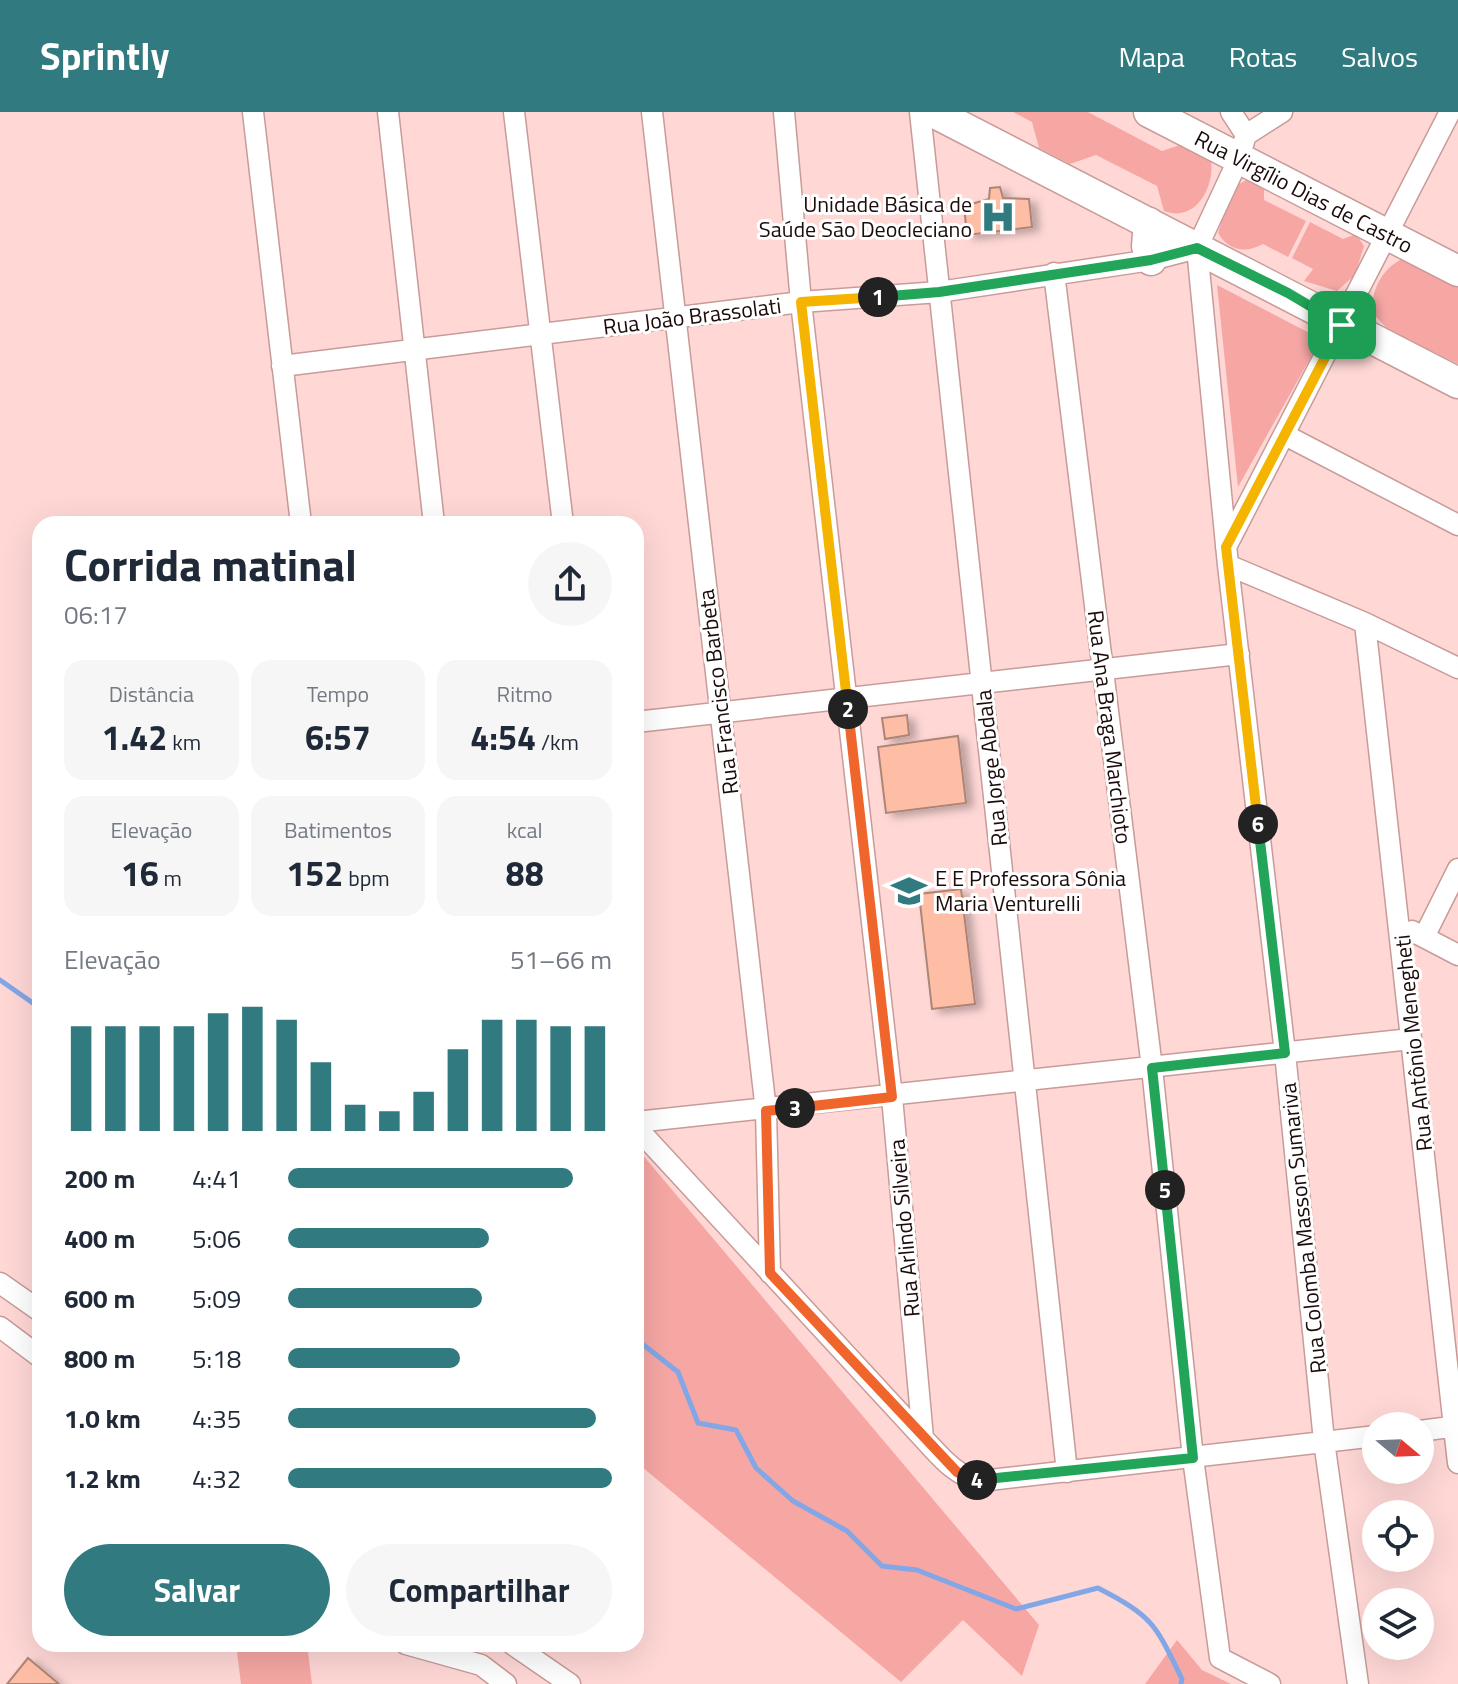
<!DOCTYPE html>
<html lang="pt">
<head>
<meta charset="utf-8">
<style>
  body { margin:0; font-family:"Titillium Web",sans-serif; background:#f6f6f7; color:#1f2937; height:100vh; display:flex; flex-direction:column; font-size:30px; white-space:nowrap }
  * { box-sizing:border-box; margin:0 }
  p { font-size:26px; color:#747a83 }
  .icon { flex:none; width:44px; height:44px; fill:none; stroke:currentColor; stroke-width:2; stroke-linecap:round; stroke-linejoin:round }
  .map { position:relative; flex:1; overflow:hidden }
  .details { position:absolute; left:32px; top:404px; width:612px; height:1136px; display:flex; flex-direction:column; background:#fff; border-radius:24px; box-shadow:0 8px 32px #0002 }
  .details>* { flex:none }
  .needle { width:52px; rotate:109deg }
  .buttons { position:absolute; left:1362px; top:1300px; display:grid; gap:16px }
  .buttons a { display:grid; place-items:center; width:72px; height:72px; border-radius:50%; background:#fff; box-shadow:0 8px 32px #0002; font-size:40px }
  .pin { position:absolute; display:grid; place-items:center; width:68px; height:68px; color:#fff; margin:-34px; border-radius:16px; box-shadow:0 4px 12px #0006 }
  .km { position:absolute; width:40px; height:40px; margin:-20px; border-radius:50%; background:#222; color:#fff; font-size:22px; line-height:40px; text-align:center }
  .round { display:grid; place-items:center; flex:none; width:84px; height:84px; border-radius:42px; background:#f6f6f7 }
  .headline { display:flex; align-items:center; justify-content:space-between; height:136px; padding:0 32px }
  h1 { font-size:44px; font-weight:700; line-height:60px }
  .figures { display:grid; grid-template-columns:repeat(3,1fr); gap:12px; height:136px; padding:8px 32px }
  .figures div { display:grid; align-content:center; border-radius:20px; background:#f6f6f7; text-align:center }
  .figures b { font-size:34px; font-weight:700 }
  .figures small { font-size:22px; font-weight:400 }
  .figures p { font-size:22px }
  .chart { height:224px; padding:16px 32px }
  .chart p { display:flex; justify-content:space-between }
  .chart svg { width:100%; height:144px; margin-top:8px; stroke:#317a7f; stroke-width:6 }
  .action { display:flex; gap:16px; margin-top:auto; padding:16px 32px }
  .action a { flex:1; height:92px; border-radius:48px; background:#317a7f; color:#fff; font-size:32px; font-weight:700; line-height:92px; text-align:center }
  .action a+a { background:#f6f6f7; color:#1f2937 }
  ul { padding:0 32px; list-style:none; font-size:26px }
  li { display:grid; grid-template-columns:128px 96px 1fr; align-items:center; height:60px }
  li i { height:20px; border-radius:10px; background:#317a7f }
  header { display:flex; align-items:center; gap:48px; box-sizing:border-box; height:112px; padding:0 40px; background:#317a7f; color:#fff }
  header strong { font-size:38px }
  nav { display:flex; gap:44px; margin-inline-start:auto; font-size:28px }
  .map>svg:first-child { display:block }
  .green { fill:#f6a7a4 }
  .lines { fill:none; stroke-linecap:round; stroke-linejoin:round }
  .stream { stroke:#82a6e6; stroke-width:5 }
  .building { fill:#febea6; stroke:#ad8576; stroke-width:2; filter:url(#shadow) }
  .minor-casing { stroke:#c89b98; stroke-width:23 }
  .primary-casing { stroke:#c89b98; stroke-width:33 }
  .minor { stroke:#fff; stroke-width:20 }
  .primary { stroke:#fff; stroke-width:30 }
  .split-1-casing { stroke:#fff; stroke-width:16 }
  .split-2-casing { stroke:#fff; stroke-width:16 }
  .split-3-casing { stroke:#fff; stroke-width:16 }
  .split-4-casing { stroke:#fff; stroke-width:16 }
  .split-5-casing { stroke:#fff; stroke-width:16 }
  .split-6-casing { stroke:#fff; stroke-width:16 }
  .split-7-casing { stroke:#fff; stroke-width:16 }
  .split-1 { stroke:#22a559; stroke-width:10 }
  .split-2 { stroke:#f5b400; stroke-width:10 }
  .split-3 { stroke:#f0652b; stroke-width:10 }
  .split-4 { stroke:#f0652b; stroke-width:10 }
  .split-5 { stroke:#22a559; stroke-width:10 }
  .split-6 { stroke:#22a559; stroke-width:10 }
  .split-7 { stroke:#f5b400; stroke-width:10 }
  .labels { text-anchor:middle; stroke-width:6; stroke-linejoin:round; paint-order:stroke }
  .street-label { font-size:22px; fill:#1b0b0b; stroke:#fff }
  .poi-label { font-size:22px; fill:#1b0b0b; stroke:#fff; text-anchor:end }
</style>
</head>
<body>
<header>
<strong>Sprintly</strong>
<nav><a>Mapa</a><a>Rotas</a><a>Salvos</a></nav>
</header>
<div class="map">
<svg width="1458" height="1572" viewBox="0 0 1458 1572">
  <defs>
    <filter id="shadow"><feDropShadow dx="7" dy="4" stdDeviation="4" flood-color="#0004"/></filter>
  </defs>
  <rect width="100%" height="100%" fill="#ffd8d6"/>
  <!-- green -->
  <path class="green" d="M1013,0H1088L1162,39L1186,31L1211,48C1215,76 1195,111 1164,99L1157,74L1096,43L1070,52L1039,36L1032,10Z
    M1248,67L1264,73V88L1306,109L1288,145L1263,132C1247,141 1229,140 1218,121L1232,76Z
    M1310,110L1343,127L1356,122L1364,134L1355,163L1337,179L1304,169L1313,157L1292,146Z
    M1406,145L1458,167V252L1390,220L1372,200C1372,175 1383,155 1406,145Z
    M1217,173L1321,227L1238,375Z
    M636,1035L1039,1513L1022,1564L963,1508L901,1570L636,1350Z
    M1177,1528L1202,1558L1231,1572H1145Z
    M236,1532H307L312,1572H241Z"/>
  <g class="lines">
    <!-- stream -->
    <path class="stream" d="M0,868L40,896
      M636,1227L678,1260L698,1311L736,1318L756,1356L793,1389L847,1419L882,1454L917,1458L1016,1497L1098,1476C1154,1505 1155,1512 1182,1567L1181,1572"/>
  </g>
  <!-- building -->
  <path class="building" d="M1000,75L1003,86L1029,87L1032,115L967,123L964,94L989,87L990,76Z
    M907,603L909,623L885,627L882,606Z
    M958,624L966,691L886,701L878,635Z
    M961,777L975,892L932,897L919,782Z
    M28,1546L59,1572H7Z"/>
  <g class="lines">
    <!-- minor casing -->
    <g class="minor-casing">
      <path id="minor" d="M253,0L301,412
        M388,0L434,412
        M514,0L563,412
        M652,0L766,999L770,1161
        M784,0L801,190L892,985L923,1326
        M920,0L1067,1360
        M1231,0L1246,23
        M1282,0L1246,23L1239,46L1197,136L1228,453L1285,941L1324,1329L1358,1572
        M1054,161L1152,956L1193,1346L1220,1546L1270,1572
        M282,254L801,190L939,180L1151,148L1197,136
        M1285,323L1458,413
        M1226,435L1450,0
        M1228,453L1365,511L1458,556
        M1365,511L1458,1351
        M636,610L1239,542
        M1412,819L1458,843
        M1424,825L1458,757
        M636,1010L1411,927
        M636,1015L923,1326C941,1345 955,1364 981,1369L1376,1324
        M0,1171L40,1199
        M0,1215L40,1245
        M1420,1319L1458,1314
        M406,1532L481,1553L506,1572
        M512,1532L570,1572"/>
    </g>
    <!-- primary casing -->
    <g class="primary-casing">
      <g id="primary">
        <path d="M933,0L1458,271"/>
        <path id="s1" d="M1149,0L1458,159"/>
        <path d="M1149,111L1147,134L1151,148"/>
      </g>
    </g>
    <!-- minor -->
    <use href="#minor" class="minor"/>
    <!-- primary -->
    <use href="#primary" class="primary"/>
  </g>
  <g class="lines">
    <!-- split-1 casing -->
    <g class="split-1-casing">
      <path id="split-1" d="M878,185L939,180L1151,148L1197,136L1288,181L1342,213"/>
    </g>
    <!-- split-2 casing -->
    <g class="split-2-casing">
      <path id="split-2" d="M848,597L801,190L878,185"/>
    </g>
    <!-- split-3 casing -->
    <g class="split-3-casing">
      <path id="split-3" d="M795,996L892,985L848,597"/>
    </g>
    <!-- split-4 casing -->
    <g class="split-4-casing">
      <path id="split-4" d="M795,996L766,999L770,1161L957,1360L977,1368"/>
    </g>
    <!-- split-5 casing -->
    <g class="split-5-casing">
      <path id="split-5" d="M977,1368L1193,1346L1165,1078"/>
    </g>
    <!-- split-6 casing -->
    <g class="split-6-casing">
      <path id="split-6" d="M1165,1078L1152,956L1285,941L1258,712"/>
    </g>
    <!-- split-7 casing -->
    <g class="split-7-casing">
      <path id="split-7" d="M1258,712L1226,435L1342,213"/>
    </g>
    <!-- split-1 -->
    <use href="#split-1" class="split-1"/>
    <!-- split-2 -->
    <use href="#split-2" class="split-2"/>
    <!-- split-3 -->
    <use href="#split-3" class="split-3"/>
    <!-- split-4 -->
    <use href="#split-4" class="split-4"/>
    <!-- split-5 -->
    <use href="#split-5" class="split-5"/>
    <!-- split-6 -->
    <use href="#split-6" class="split-6"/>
    <!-- split-7 -->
    <use href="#split-7" class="split-7"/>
  </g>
  <!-- icons -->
  <defs>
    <g id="hospital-bare" transform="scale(2.76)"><path d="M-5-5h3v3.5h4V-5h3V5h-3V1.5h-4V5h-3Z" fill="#317a7f" stroke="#fff" stroke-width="2.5" paint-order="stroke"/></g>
    <g id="school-bare" transform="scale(2.76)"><path d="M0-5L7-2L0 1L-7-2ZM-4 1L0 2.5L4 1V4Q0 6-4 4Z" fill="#317a7f" stroke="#fff" stroke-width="2.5" paint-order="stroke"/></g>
  </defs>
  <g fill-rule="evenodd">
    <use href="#hospital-bare" x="998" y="105"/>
    <use href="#school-bare" x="909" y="779"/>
  </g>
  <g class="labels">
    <!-- street labels -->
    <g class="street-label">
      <text dy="8" stroke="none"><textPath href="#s1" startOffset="174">Rua Virgílio Dias de Castro</textPath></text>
      <text transform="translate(692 204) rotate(-7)" y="8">Rua João Brassolati</text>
      <text transform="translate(718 580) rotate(-97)" y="8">Rua Francisco Barbeta</text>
      <text transform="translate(1110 615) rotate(83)" y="8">Rua Ana Braga Marchioto</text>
      <text transform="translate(991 656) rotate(-96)" y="8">Rua Jorge Abdala</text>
      <text transform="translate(1413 931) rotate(-96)" y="8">Rua Antônio Menegheti</text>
      <text transform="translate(904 1116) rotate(-95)" y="8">Rua Arlindo Silveira</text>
      <text transform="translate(1303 1116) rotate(-96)" y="8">Rua Colomba Masson Sumariva</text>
    </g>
    <!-- poi labels -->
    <g class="poi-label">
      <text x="972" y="100">Unidade Básica de<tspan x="972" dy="25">Saúde São Deocleciano</tspan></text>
      <text x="935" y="774" text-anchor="start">E E Professora Sônia<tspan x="935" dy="25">Maria Venturelli</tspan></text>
    </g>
  </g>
</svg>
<div class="buttons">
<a><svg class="needle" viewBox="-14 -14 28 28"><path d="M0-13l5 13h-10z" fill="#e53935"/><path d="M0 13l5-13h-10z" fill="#747a83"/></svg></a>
<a><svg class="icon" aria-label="locate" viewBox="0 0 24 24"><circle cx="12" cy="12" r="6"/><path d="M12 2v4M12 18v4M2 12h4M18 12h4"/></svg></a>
<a><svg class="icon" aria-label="layers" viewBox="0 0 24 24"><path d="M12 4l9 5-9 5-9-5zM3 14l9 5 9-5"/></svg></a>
</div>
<div class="pin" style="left:1342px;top:213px;background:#1e9e55"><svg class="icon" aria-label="arrive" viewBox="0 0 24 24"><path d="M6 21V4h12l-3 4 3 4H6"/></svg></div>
<b class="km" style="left:878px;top:185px">1</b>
<b class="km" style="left:848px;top:597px">2</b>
<b class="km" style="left:795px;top:996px">3</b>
<b class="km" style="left:977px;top:1368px">4</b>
<b class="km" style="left:1165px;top:1078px">5</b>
<b class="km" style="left:1258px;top:712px">6</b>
<section class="details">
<div class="headline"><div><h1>Corrida matinal</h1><p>06:17</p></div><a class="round"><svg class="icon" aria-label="share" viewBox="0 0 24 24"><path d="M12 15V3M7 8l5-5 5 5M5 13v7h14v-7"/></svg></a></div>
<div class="figures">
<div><p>Distância</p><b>1.42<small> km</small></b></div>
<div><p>Tempo</p><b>6:57</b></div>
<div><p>Ritmo</p><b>4:54<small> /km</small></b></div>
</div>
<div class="figures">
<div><p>Elevação</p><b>16<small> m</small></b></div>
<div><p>Batimentos</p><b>152<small> bpm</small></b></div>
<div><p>kcal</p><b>88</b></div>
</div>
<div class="chart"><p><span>Elevação</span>51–66 m</p>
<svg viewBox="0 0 160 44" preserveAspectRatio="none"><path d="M5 44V12M15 44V12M25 44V12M35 44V12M45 44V8M55 44V6M65 44V10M75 44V23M85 44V36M95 44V38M105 44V32M115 44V19M125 44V10M135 44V10M145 44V12M155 44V12"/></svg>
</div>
<ul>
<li><b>200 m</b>4:41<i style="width:88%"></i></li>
<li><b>400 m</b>5:06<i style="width:62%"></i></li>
<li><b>600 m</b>5:09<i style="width:60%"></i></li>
<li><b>800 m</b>5:18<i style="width:53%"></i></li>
<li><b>1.0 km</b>4:35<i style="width:95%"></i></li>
<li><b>1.2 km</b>4:32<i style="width:100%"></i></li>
</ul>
<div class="action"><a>Salvar</a><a>Compartilhar</a></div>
</section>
</div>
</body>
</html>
